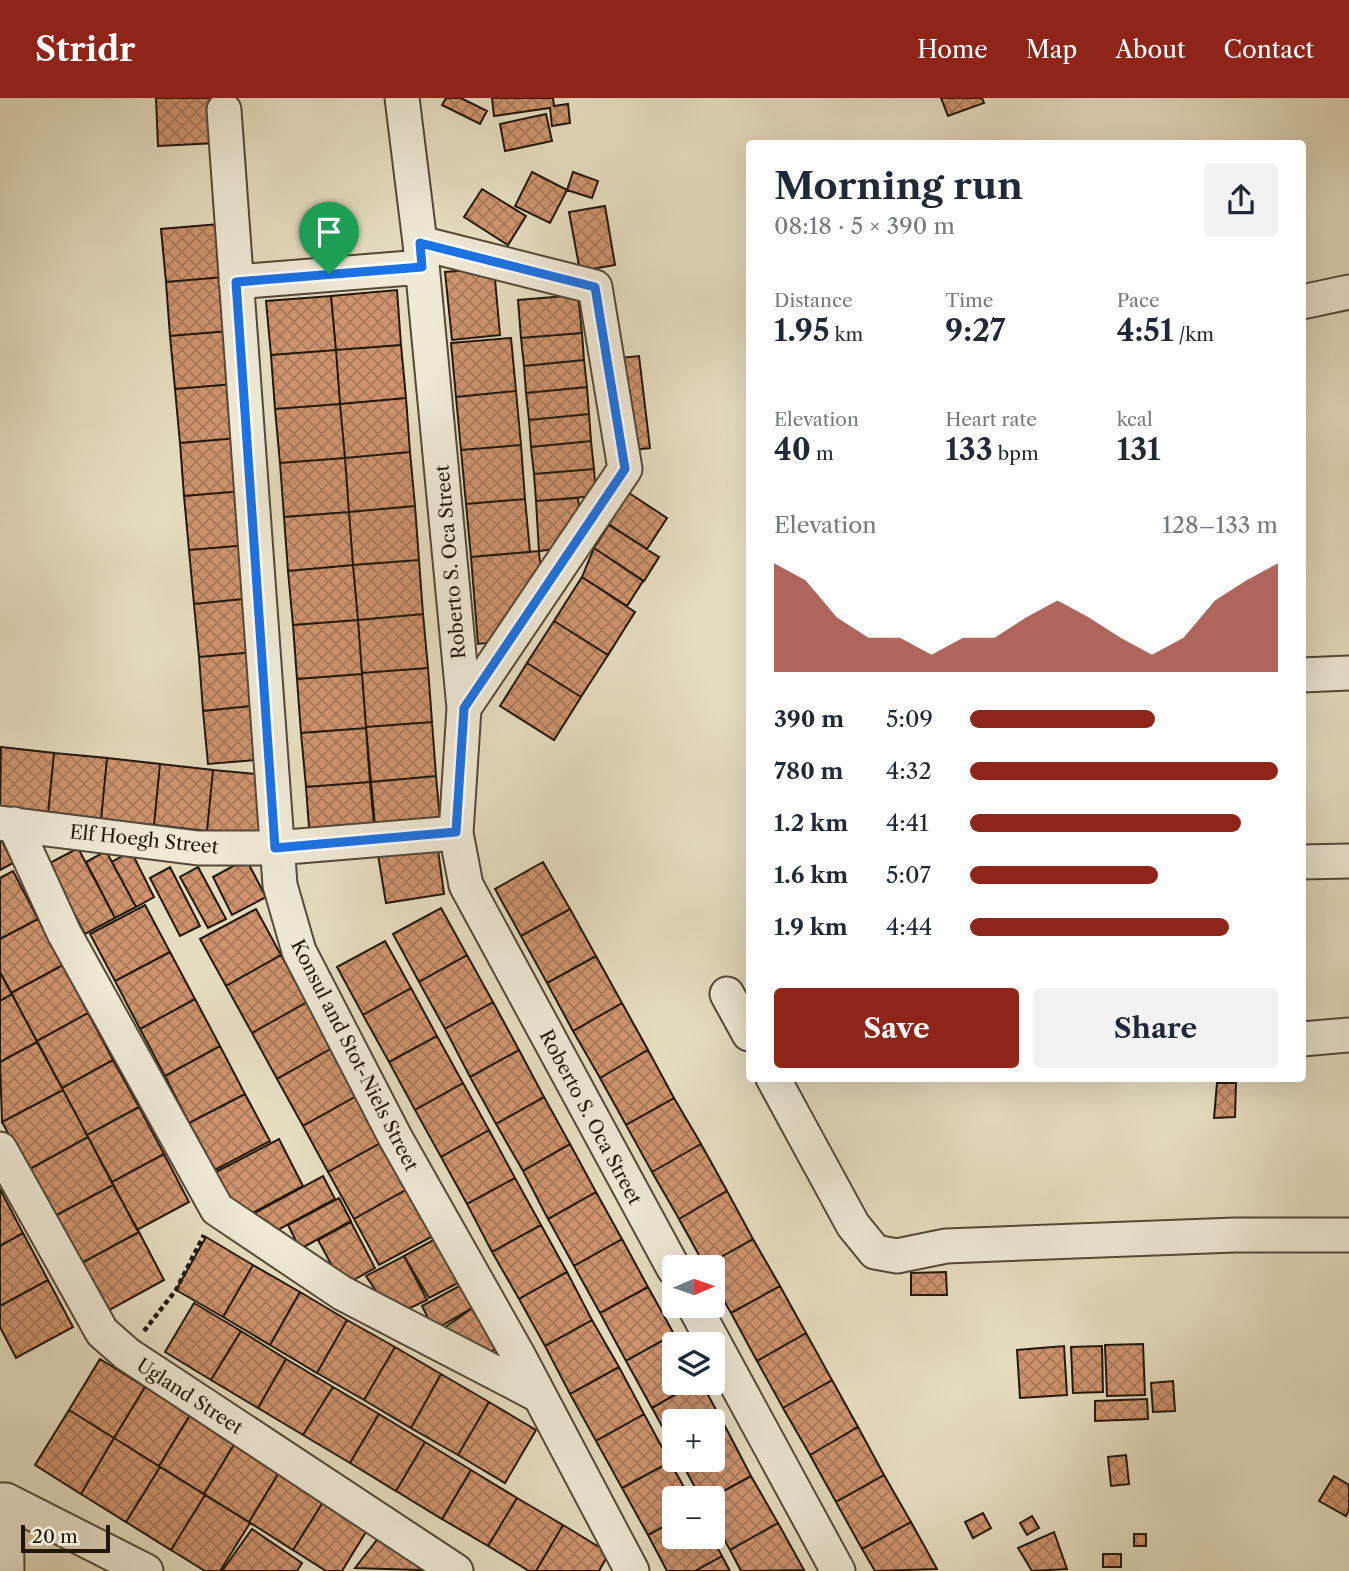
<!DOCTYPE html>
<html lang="en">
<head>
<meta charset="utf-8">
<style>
  body { margin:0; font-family:"Libre Caslon Text",serif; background:#f2f2f3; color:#1f2937; height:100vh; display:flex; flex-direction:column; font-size:26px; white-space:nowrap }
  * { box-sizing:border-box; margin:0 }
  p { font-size:23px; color:#747a83 }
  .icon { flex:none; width:38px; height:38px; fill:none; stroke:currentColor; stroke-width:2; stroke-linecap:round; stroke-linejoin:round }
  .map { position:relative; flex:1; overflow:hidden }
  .side { position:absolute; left:746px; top:42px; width:560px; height:942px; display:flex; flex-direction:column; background:#fff; border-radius:7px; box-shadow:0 7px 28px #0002 }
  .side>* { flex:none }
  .needle { width:46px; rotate:88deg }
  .controls { position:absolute; left:662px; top:1157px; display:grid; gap:14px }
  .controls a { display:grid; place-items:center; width:63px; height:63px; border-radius:7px; background:#fff; box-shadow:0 7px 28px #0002; font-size:35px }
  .scale { position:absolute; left:21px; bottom:18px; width:89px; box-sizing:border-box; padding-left:7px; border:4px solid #231709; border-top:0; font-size:19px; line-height:24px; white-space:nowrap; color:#231709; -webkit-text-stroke:5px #efe9d6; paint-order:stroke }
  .pin { position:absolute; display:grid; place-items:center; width:60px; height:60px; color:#fff; margin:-72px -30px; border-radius:50% 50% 50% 0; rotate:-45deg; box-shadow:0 0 7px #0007 }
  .pin .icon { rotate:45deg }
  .round { display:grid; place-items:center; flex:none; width:74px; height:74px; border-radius:7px; background:#f2f2f3 }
  .headline { display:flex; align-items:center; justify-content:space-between; height:119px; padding:0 28px }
  h1 { font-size:38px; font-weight:700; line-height:52px }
  .figures { display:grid; grid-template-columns:repeat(3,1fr); gap:10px; height:119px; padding:7px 28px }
  .figures div { display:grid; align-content:center }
  .figures b { font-size:30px; font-weight:700 }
  .figures small { font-size:19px; font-weight:400 }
  .figures p { font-size:19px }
  .chart { height:196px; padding:14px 28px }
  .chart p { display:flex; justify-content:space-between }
  .chart svg { width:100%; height:126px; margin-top:7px; fill:#8f2418; opacity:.7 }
  .primary-button { display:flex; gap:14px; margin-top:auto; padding:14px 28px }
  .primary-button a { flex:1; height:80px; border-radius:7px; background:#8f2418; color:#fff; font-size:28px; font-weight:700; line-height:80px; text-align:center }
  .primary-button a+a { background:#f2f2f3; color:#1f2937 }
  ul { padding:0 28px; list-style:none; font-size:23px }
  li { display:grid; grid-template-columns:112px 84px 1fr; align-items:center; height:52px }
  li i { height:18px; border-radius:9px; background:#8f2418 }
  header { display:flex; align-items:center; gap:42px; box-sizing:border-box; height:98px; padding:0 35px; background:#8f2418; color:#fff }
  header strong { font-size:33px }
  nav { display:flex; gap:38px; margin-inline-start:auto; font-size:24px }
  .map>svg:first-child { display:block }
  .building { fill:url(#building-cross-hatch); stroke:#231709; stroke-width:2 }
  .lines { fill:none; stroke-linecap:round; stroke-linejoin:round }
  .minor-casing { stroke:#544837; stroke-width:37 }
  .path { stroke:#231709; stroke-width:4.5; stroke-dasharray:5 3.5; stroke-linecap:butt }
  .minor { stroke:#efe9d6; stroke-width:33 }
  .route-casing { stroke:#fff; stroke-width:14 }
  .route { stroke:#1a73e8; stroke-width:9 }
  .labels { text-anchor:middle; stroke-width:5; stroke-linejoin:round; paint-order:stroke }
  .street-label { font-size:19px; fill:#231709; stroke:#efe9d6 }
</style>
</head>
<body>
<header>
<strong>Stridr</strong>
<nav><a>Home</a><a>Map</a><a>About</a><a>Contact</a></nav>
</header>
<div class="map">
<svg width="1349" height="1473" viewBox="0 0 1349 1473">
  <defs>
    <pattern id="building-cross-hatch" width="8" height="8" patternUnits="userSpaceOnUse" patternTransform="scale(1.75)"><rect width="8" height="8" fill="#cf946f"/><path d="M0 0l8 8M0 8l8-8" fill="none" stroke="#a87859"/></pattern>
  </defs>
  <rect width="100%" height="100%" fill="#e6ddc0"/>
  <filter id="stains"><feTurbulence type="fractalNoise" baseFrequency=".00286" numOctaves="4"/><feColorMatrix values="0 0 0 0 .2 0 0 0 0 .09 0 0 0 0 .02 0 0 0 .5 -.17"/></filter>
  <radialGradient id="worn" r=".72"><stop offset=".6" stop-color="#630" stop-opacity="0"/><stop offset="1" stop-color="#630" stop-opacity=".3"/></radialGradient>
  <!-- building -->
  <path class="building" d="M156,0H227L217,45L158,48Z
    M446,0H461L487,13L480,26L442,7Z
    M492,0H553L554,8L568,6L570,25L552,28L550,10L494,18Z
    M941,0H982L984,5L948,18Z
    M546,16L552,43L505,53L500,26Z
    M532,74L567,92L550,125L515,108Z
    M573,74L598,83L592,100L567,92Z
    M482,91L526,118L508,147L464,119Z
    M605,108L615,167L580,173L569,114Z
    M219,126L224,179L166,184L161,131Z
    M494,170L500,237L452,242L445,174Z
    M224,179L229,233L170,238L166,184Z
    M397,192L401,247L336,252L331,198Z
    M578,197L582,235L521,240L518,202Z
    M331,198L336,252L271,257L266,203Z
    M229,233L234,286L175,291L170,238Z
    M582,235L584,262L524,268L521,240Z
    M511,240L516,293L456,299L451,245Z
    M401,247L406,300L340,306L336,252Z
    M336,252L340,306L275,311L271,257Z
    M639,258L650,350L633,352L621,260Z
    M584,262L587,289L526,295L524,268Z
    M234,286L238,340L180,345L175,291Z
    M587,289L589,316L529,322L526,295Z
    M516,293L521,347L461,352L456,299Z
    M406,300L410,354L345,360L340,306Z
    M340,306L345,360L280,365L275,311Z
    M589,316L591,343L531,349L529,322Z
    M238,340L243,393L184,398L180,345Z
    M591,343L594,371L534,376L531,349Z
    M521,347L525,401L466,406L461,352Z
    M410,354L415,408L349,414L345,360Z
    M345,360L349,414L284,419L280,365Z
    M594,371L596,398L536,403L534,376Z
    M243,393L248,447L189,452L184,398Z
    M626,393L667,420L647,451L607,425Z
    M578,400L581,427L562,450L539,453L536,403Z
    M525,401L530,454L471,459L466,406Z
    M415,408L419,462L353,467L349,414Z
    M349,414L353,467L288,473L284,419Z
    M609,427L659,459L644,483L594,450Z
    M248,447L252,500L194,506L189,452Z
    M594,450L643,483L627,508L582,479Z
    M539,453L541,478L504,543L478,546L471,459Z
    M419,462L423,516L358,522L353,467Z
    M353,467L358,522L293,527L288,473Z
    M582,479L635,514L608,557L554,523Z
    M252,500L257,554L199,559L194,506Z
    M423,516L428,570L362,575L358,522Z
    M358,522L362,576L297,581L293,527Z
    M554,523L608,557L581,599L527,565Z
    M257,554L262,607L203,613L199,559Z
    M527,565L581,599L554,642L500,608Z
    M428,570L432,624L366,629L362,575Z
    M362,576L366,630L301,635L297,581Z
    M262,607L267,661L208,666L203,613Z
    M432,624L436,678L371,684L366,629Z
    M366,630L370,684L306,689L301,635Z
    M1,649L54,655L48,716L0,711Z
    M54,655L107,660L101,722L48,716Z
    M107,660L160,666L154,727L101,722Z
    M160,666L213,672L207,733L154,727Z
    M213,672L266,677L260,738L207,733Z
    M436,678L441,732L376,738L371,684Z
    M370,684L375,738L310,743L306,689Z
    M0,739L13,765L0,772Z
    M78,750L115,820L85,836L48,766Z
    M438,752L444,796L386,805L378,757Z
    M106,753L136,809L115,820L86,764Z
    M131,753L154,799L136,809L112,764Z
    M246,761L266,799L232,817L213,779Z
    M543,764L570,811L521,838L495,791Z
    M170,769L200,828L180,838L150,780Z
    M198,769L226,821L208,830L180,779Z
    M13,773L38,821L0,841V780Z
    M145,807L170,854L115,883L90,836Z
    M441,810L467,857L419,884L393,836Z
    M256,811L281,857L226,888L200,841Z
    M570,811L596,858L547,885L521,838Z
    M38,821L63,867L11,895L0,874V841Z
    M385,843L411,890L363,917L337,869Z
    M170,854L195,901L140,931L115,883Z
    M281,857L307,904L252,935L226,888Z
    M467,857L493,904L445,931L419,884Z
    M596,858L622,905L573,933L547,885Z
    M63,867L88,915L37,943L11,895Z
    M0,874L12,896L0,903Z
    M411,890L437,938L389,964L363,917Z
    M12,896L37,944L0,964V903Z
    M195,901L220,948L165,978L140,931Z
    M307,904L332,950L277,981L252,935Z
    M493,904L519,952L470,979L445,931Z
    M622,905L648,952L600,980L573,933Z
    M88,915L113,962L62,990L37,943Z
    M437,938L463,985L415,1012L389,964Z
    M37,944L63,992L2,1024L0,964Z
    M220,948L245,996L189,1025L165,978Z
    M332,950L358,997L303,1028L277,981Z
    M519,952L544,999L496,1026L470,979Z
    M648,952L674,1000L626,1027L600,980Z
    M113,962L139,1009L87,1037L62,990Z
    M463,985L489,1032L441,1059L415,1012Z
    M1217,985H1236L1235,1019L1214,1020Z
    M63,992L88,1039L28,1072L2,1024Z
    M245,996L270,1043L215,1072L189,1025Z
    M358,997L384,1043L328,1074L303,1028Z
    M544,999L570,1046L523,1073L496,1026Z
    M674,1000L701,1046L652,1074L626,1027Z
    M139,1009L164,1056L112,1084L87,1037Z
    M489,1032L515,1080L467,1106L441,1059Z
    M88,1039L113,1087L53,1119L28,1072Z
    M279,1041L303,1088L239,1122L214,1075Z
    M384,1043L409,1090L354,1121L328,1074Z
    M570,1046L596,1094L548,1121L523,1073Z
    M701,1046L727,1093L679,1121L652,1074Z
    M164,1056L189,1104L137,1132L112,1084Z
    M323,1078L335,1101L265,1139L253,1116Z
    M515,1080L541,1127L492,1154L467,1106Z
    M113,1087L139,1134L78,1167L53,1119Z
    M409,1090L435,1137L379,1167L354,1121Z
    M0,1091L23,1135L0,1148Z
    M727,1093L753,1141L705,1168L679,1121Z
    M596,1094L622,1141L574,1168L548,1121Z
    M339,1100L351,1123L300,1151L288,1127Z
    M351,1124L375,1170L343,1188L318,1142Z
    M541,1127L567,1174L519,1201L492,1154Z
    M139,1134L164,1182L104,1215L78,1167Z
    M23,1135L48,1182L0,1208V1148Z
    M206,1139L253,1167L223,1219L176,1192Z
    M437,1140L460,1184L429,1200L404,1158Z
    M622,1141L648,1189L600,1215L574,1168Z
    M753,1141L780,1188L731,1215L712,1182V1169L705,1168Z
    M404,1158L427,1202L393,1218L366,1178Z
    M253,1167L300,1194L270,1247L223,1219Z
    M567,1174L592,1222L545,1248L519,1201Z
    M946,1174L947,1197H911V1175Z
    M48,1182L73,1229L16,1260L0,1229V1208Z
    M463,1186L477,1207L434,1232L422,1208Z
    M780,1188L806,1235L757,1263L731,1215Z
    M648,1189L674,1236L626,1263L600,1215Z
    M300,1194L347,1222L317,1275L270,1247Z
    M194,1205L241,1233L211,1282L165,1254Z
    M477,1207L503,1245L479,1263L441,1232Z
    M347,1222L395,1249L364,1302L317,1275Z
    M592,1222L619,1269L570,1296L545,1248Z
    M241,1233L286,1261L258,1310L211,1282Z
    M806,1235L832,1282L783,1310L757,1263Z
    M674,1236L680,1246H674V1284H697L652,1310L626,1263Z
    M1143,1246L1145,1297L1107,1298L1105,1247Z
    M1064,1248L1067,1297L1020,1300L1017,1252Z
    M1102,1248L1103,1294L1073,1295L1071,1249Z
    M395,1249L441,1276L411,1330L364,1302Z
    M100,1261L145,1289L114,1340L69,1312Z
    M286,1261L333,1289L303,1337L258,1310Z
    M619,1269L644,1316L596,1343L570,1296Z
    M441,1276L489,1304L458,1357L411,1330Z
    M832,1282L858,1329L810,1357L783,1310Z
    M1173,1283L1175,1313L1153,1314L1151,1285Z
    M697,1284H701L726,1330L712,1338V1323H674V1350L652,1310Z
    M145,1289L190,1317L159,1368L114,1340Z
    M333,1289L379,1316L350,1365L303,1337Z
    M1147,1301L1148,1321L1095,1323V1303Z
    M489,1304L536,1332L505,1385L458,1357Z
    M69,1312L114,1340L81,1396L35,1367Z
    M379,1316L425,1344L396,1393L350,1365Z
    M644,1316L670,1364L622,1390L596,1343Z
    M190,1317L235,1345L204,1396L159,1368Z
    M858,1329L884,1377L836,1404L810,1357Z
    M726,1330L751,1378L711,1400H701L680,1362H712V1338Z
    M114,1340L160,1369L126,1424L81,1396Z
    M425,1344L471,1372L442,1421L396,1393Z
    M235,1345L280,1373L249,1424L204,1396Z
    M1126,1357L1129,1386L1111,1388L1108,1359Z
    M670,1364L690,1400H674V1423L648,1437L622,1390Z
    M160,1369L205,1397L171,1452L126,1424Z
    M471,1372L517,1400L488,1448L442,1421Z
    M280,1373L325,1401L293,1452L249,1424Z
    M884,1377L911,1424L862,1451L836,1404Z
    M751,1378L778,1425L730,1452L712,1420L711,1400Z
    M1334,1378L1349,1387V1412L1346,1418L1319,1403Z
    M205,1397L250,1425L220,1473H205L171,1452Z
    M517,1400L563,1427L536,1473H529L488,1448Z
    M325,1401L369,1429L342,1473H326L293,1452Z
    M983,1415L991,1430L973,1440L965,1424Z
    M1032,1418L1039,1430L1027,1437L1020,1425Z
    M674,1423V1438H711L722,1458L695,1473H667L648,1437Z
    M911,1424L937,1471L875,1473L862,1451Z
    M778,1425L804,1472L741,1473L730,1452Z
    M563,1427L609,1455L599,1473H536Z
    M252,1431L302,1465L297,1473H222Z
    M383,1434L452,1473L355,1470Z
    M1054,1434L1067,1471L1032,1473L1018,1450Z
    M1134,1436H1146V1448H1134Z
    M1103,1456H1121V1469H1103Z
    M722,1458L730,1473H695Z"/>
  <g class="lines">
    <!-- minor casing -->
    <g class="minor-casing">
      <path id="minor" d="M402,0L420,145L464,610L456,735L466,787L674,1171
        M224,12L280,787L299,853L395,1039L517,1255L632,1473
        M420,145L595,189L625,371L464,610
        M236,184L422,169
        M1302,204L1349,194
        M1302,577L1349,575
        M0,725L198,750H275L456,735
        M14,726L64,835L217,1111L342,1195L536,1296
        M1302,764L1349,763
        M727,896L749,936
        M1302,941L1349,937
        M773,980L853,1127L875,1154L897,1158L946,1148L1235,1137H1349
        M0,1051L102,1234L127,1256L456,1473
        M694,1208L838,1473
        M0,1402H6L146,1473
        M6,1402L7,1473"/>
    </g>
    <!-- path -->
    <path class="path" d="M144,1233L176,1192L204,1137"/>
    <!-- minor -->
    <use href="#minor" class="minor"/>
  </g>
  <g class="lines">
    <!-- route casing -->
    <g class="route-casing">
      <path id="route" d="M420,145L595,189L625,371L464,610L456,734L275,750L236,184L422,169Z"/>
    </g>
    <!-- route -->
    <use href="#route" class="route"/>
  </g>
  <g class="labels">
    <!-- street labels -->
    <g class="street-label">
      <text transform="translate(450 464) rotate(-95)" y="7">Roberto S. Oca Street</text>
      <text transform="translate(144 741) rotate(6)" y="7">Elf Hoegh Street</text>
      <text transform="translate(355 957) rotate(63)" y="7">Konsul and Stot-Niels Street</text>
      <text transform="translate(591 1019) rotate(62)" y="7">Roberto S. Oca Street</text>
      <text transform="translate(190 1298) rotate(33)" y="7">Ugland Street</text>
    </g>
  </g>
  <rect width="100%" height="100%" filter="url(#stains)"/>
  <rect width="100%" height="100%" fill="url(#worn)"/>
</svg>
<div class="controls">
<a><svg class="needle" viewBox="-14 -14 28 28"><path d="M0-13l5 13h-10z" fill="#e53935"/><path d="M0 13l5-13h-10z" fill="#747a83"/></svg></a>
<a><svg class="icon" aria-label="layers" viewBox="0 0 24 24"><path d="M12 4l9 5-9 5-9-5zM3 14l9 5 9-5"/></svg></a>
<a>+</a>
<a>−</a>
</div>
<div class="scale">20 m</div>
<div class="pin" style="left:329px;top:176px;background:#1e9e55"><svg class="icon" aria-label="arrive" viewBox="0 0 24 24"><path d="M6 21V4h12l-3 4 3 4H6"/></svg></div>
<section class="side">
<div class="headline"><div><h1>Morning run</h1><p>08:18 · 5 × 390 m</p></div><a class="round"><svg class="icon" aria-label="share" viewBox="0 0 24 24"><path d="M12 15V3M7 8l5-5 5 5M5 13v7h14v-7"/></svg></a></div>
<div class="figures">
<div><p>Distance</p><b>1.95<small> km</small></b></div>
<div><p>Time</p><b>9:27</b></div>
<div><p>Pace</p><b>4:51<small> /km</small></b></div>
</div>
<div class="figures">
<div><p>Elevation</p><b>40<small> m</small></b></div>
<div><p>Heart rate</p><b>133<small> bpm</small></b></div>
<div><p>kcal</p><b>131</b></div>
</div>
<div class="chart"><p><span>Elevation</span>128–133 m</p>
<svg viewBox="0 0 160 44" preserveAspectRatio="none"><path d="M0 44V6L10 12L20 25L30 32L40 32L50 38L60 32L70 32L80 25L90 19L100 25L110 32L120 38L130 32L140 19L150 12L160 6V44z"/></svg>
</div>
<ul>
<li><b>390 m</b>5:09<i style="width:60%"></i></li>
<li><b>780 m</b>4:32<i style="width:100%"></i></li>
<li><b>1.2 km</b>4:41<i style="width:88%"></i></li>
<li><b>1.6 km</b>5:07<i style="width:61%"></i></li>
<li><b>1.9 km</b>4:44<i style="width:84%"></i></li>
</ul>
<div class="primary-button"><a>Save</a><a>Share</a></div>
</section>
</div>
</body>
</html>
